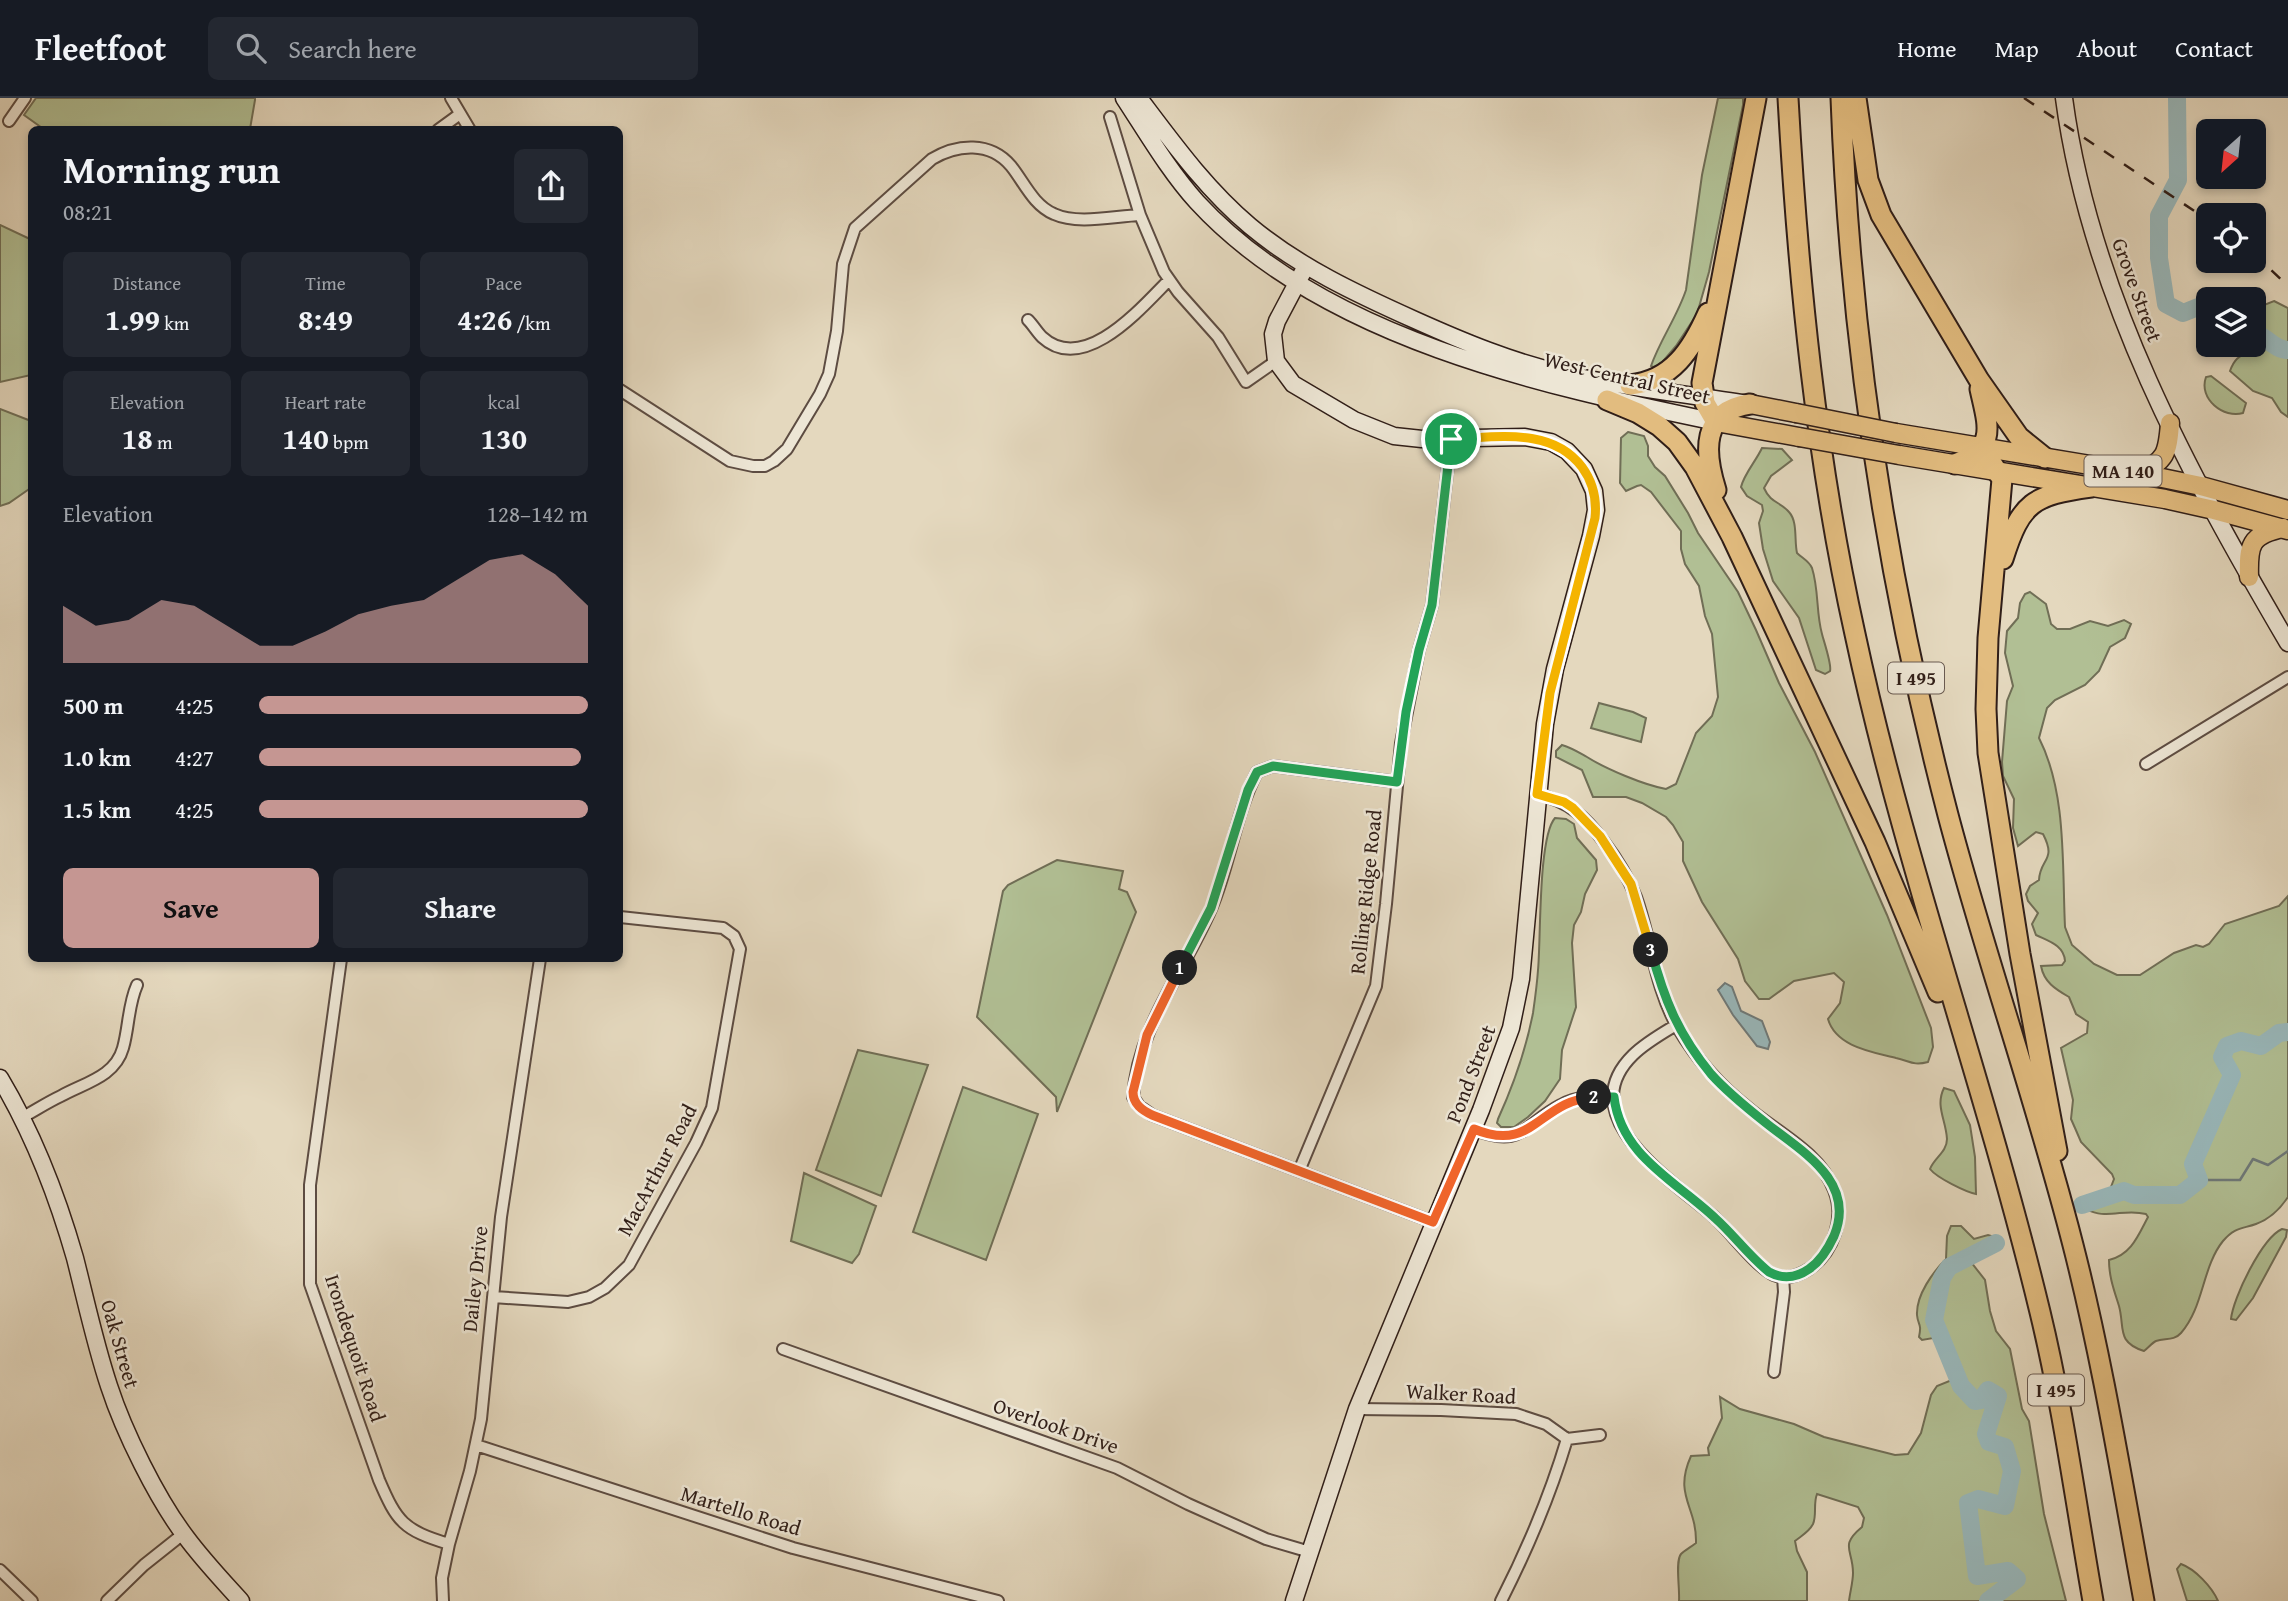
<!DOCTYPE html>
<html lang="en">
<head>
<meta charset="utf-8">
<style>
  body { margin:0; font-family:"Gentium Book Plus",serif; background:#242831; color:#f1f3f6; height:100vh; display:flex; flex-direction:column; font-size:26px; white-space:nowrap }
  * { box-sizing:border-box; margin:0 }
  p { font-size:23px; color:#9ea1a6 }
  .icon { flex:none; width:38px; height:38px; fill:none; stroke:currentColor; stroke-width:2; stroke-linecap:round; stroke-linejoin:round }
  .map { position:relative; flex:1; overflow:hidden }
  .side { position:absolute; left:28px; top:28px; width:595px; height:836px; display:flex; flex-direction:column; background:#171b24; border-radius:10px; box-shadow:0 4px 10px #0003 }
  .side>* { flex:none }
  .needle { width:46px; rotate:207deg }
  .fabs { position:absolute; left:2196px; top:21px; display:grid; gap:14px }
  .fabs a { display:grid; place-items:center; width:70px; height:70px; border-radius:10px; background:#171b24; box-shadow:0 4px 10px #0003; font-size:35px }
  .pin { position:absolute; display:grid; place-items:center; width:60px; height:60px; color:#fff; margin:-30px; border:4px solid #fff; border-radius:50%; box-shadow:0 2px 7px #0007 }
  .km { position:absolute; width:35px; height:35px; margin:-18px; border-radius:50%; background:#222; color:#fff; font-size:19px; line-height:35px; text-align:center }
  .round { display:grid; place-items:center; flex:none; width:74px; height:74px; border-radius:10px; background:#242831 }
  .headline { display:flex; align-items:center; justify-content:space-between; height:119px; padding:0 35px }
  h1 { font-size:38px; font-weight:700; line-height:52px }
  .metrics { display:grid; grid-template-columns:repeat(3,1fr); gap:10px; height:119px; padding:7px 35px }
  .metrics div { display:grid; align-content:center; border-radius:10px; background:#242831; text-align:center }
  .metrics b { font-size:30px; font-weight:700 }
  .metrics small { font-size:19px; font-weight:400 }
  .metrics p { font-size:19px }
  .chart { height:196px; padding:14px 35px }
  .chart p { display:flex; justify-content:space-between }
  .chart svg { width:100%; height:126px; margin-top:7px; fill:#c59692; opacity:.7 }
  .primary-button { display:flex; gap:14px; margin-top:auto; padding:14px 35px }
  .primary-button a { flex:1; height:80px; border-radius:10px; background:#c59692; color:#111; font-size:28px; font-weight:700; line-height:80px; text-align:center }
  .primary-button a+a { background:#242831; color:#f1f3f6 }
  ul { padding:0 35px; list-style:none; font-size:23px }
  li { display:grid; grid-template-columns:112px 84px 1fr; align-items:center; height:52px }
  li i { height:18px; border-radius:9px; background:#c59692 }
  header { display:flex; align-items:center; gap:42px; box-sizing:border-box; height:98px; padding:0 35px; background:#171b24; border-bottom:2px solid #363941 }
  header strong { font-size:33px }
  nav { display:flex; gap:38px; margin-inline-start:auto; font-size:24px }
  .search { width:490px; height:63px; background:#242831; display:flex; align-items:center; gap:18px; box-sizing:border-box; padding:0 24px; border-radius:10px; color:#9ea1a6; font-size:26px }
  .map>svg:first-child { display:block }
  .green { fill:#b1bf94; stroke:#706e56; stroke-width:2 }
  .water { fill:#99b8bb; stroke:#6f7a7a; stroke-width:2 }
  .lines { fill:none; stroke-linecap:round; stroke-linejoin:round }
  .stream { stroke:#6f7a7a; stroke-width:2.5 }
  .river { stroke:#99b8bb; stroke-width:18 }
  .street-casing { stroke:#5d4c42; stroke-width:14 }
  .secondary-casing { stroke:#301e18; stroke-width:19 }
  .primary-casing { stroke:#301e18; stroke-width:21 }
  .highway-casing { stroke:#301e18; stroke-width:23 }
  .street { stroke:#ede6d5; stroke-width:10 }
  .secondary { stroke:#ede6d5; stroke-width:16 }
  .primary { stroke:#e2bc7f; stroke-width:18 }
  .highway { stroke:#e2bc7f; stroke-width:19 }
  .rail { stroke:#301e18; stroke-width:2.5; stroke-dasharray:12 12; stroke-linecap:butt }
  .primary-bridge-casing { stroke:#301e18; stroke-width:21; stroke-linecap:butt }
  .primary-bridge { stroke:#e2bc7f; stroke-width:18 }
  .split-1-casing { stroke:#fff; stroke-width:14 }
  .split-2-casing { stroke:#fff; stroke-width:14 }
  .split-3-casing { stroke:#fff; stroke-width:14 }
  .split-4-casing { stroke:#fff; stroke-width:14 }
  .split-1 { stroke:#22a559; stroke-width:9 }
  .split-2 { stroke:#f0652b; stroke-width:9 }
  .split-3 { stroke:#22a559; stroke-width:9 }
  .split-4 { stroke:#f5b400; stroke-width:9 }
  .labels { text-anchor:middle; stroke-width:5; stroke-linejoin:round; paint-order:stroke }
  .shield { fill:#ede6d5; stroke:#695a51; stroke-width:2 }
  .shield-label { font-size:19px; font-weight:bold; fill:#301e18 }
  .street-label { font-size:21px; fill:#301e18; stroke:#ede6d5 }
</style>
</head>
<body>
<header>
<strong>Fleetfoot</strong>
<div class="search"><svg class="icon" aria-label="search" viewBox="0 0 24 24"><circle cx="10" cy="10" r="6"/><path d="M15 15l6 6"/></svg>Search here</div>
<nav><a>Home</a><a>Map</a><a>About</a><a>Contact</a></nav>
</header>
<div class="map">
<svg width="2288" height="1503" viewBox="0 0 2288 1503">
  <rect width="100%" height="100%" fill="#e4d8be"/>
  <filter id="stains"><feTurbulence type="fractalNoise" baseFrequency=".00286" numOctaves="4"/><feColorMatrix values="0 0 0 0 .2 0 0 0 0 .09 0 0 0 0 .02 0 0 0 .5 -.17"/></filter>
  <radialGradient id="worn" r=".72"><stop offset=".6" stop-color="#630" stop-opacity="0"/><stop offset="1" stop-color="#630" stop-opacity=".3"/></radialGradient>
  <!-- green -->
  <path class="green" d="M36,0H255V2L250,31L45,32L24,17Z
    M1718,0H1743V7L1709,174L1697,216L1676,248L1659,268L1653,269L1651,268C1660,242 1677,219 1686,192L1702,77Z
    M0,127L32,142L31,277L0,284Z
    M2274,203L2288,210V319L2281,314L2272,300L2253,293L2230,273C2237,253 2246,259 2259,248V243L2254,238V211Z
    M2211,278L2246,305L2243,315C2224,321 2198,301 2206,279Z
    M0,311L31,323L32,389L9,405L0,408Z
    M1628,334L1644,338L1648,348V358L1655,369L1665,378L1688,415L1698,435L1738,494L1756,532L1779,585L1815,654L1887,817L1931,930L1933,949L1928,964C1913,968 1910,963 1896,960C1873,954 1836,949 1828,921L1840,905L1844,884L1834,875L1794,883L1769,901H1759L1745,883L1738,861L1702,804L1683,763V744L1673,727L1666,719L1642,705L1626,699H1593L1582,672L1556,659V653L1562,647C1572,650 1578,654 1587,659C1606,671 1644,687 1666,691L1676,686L1696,635L1712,618L1718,599L1712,536L1705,518L1699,488L1685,466L1681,451V433L1651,394L1641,387L1637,388L1626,393L1620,385L1621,340Z
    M1762,350L1782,351L1792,362L1771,378L1764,390C1771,406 1780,403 1789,414C1798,424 1794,442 1797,455C1802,460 1809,463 1812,470C1819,492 1816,515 1822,536C1824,544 1832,567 1830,573L1825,576L1816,572L1799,520L1773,483L1763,451L1759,425L1763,413L1762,407L1747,398L1741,389C1744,376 1756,363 1762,350Z
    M2030,494L2046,506L2051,526L2057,531H2070L2090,523L2108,528L2124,522L2131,526L2125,540L2110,549L2099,573L2085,587L2055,602L2047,610L2039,640C2067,695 2062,768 2065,829L2072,847L2094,866L2117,877H2140L2174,855L2196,847L2203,849L2209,846L2225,826L2279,808L2288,798V1099C2280,1111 2270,1121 2256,1126C2242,1131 2235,1129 2223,1143C2202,1169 2204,1209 2181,1235C2174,1243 2165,1240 2156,1243C2152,1245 2148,1250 2144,1253C2116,1244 2125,1230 2119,1208C2114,1192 2109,1179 2109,1162C2131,1157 2138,1138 2148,1119L2146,1116C2131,1112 2120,1116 2106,1116C2099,1117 2091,1113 2084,1111L2090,1098L2109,1094L2114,1081L2112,1076L2081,1044L2075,1030L2071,1021L2073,1002L2061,950L2087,935L2088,924L2076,916L2069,899C2055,891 2044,884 2041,868L2062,867L2065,863C2064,847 2048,843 2036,837L2032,826L2038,815L2028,803L2026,796L2030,788L2039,782C2040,760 2057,763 2043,736L2036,734L2018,748L2013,730L2014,701L2003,678L2002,664L2007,603L2013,588L2005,555L2007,533L2018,520L2020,505L2025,496Z
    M1599,605L1633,614L1646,620L1641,644L1591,630Z
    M1555,720L1566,721L1574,726L1577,740L1596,762L1597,772L1585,796L1581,814L1574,827L1572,845L1576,909L1562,952L1560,981L1545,1003L1528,1019L1514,1029H1501L1497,1025L1498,1021C1513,988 1526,951 1533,915C1535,901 1537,887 1538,872C1541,842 1538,739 1555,720Z
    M1057,762L1123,773L1119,791L1127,794L1136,814L1057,1014L1056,999L977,919L1003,793L1008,787Z
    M858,952L928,967L881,1098L816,1072Z
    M963,989L1038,1016L986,1162L913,1134Z
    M1944,990L1954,993L1970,1027L1975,1059L1976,1096C1966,1094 1937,1080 1930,1071C1934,1060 1947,1054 1947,1041C1946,1022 1935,1008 1944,990Z
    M804,1075L876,1108L859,1156L852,1165L791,1143Z
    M1951,1128H1961L1974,1141L1988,1137L1998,1140L1997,1146L1971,1164L1985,1182L1990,1213L1996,1233L2010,1251L2022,1311L2029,1323L2044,1416L2066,1503H1849C1850,1494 1853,1484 1853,1475C1853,1451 1839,1448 1862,1429L1864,1420L1858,1409L1817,1396C1813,1406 1817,1417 1813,1426C1809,1434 1801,1438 1795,1443L1797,1453L1807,1474V1503H1679C1680,1491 1675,1463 1681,1456C1685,1452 1691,1449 1696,1445C1697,1408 1673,1398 1691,1358L1709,1357L1708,1350L1722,1320L1720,1299L1740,1311L1794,1326L1824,1339L1895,1357L1908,1356L1921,1335L1931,1297L1937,1288L1952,1282C1958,1266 1943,1252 1933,1240L1922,1242L1919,1239C1922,1225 1918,1228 1917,1217C1916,1197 1933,1174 1946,1161L1947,1138Z
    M2282,1131L2287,1132L2286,1139L2253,1200L2236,1222L2231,1221C2233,1200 2262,1140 2282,1131Z
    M2181,1466C2195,1471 2212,1489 2218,1503H2187L2177,1471Z"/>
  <!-- water -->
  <path class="water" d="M1725,885L1732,889L1741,913L1762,923L1770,944L1768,951L1757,948L1733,917L1718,892Z"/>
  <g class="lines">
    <!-- stream -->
    <path class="stream" d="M2199,1082H2240L2253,1061L2268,1067L2288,1053"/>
    <!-- river -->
    <path class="river" d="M2177,0L2178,82L2159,118V160L2166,206L2183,215L2208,205
      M2254,235C2267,238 2274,252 2288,252
      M2082,1107L2124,1093L2134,1097H2180L2199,1082L2193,1066L2232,977L2222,959L2227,948L2241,943L2261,948L2279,935L2288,934
      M1988,1503L2017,1481L2008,1473L1977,1478L1968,1405L1978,1401L2005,1408L2012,1373L2005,1349L1989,1344L1986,1336L1998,1298L1988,1292L1981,1302L1975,1303L1961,1288L1934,1222L1942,1180L1949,1169L1996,1145"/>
    <!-- street casing -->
    <g class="street-casing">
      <path id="street" d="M451,0L470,32
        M1110,19L1140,117L1164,174L1178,194L1218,239L1246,284L1276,263
        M9,23L25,0
        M438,32L460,16
        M1028,222C1033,227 1037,234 1042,239C1084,278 1142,209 1169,182
        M620,292L730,363L753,368H765L774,363L787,351L820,296L829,276L837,233L843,166L855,130L932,61C957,46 990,43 1011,68C1024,84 1033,107 1054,116C1078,127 1114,118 1140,117
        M2146,666L2288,579
        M1397,684L1273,668L1257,674C1235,717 1230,767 1211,811C1184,874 1138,928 1133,999L1139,1008L1152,1017L1433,1124
        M1537,696C1568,703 1586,719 1604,744C1617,761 1628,779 1636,799C1651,841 1655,890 1678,930C1696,960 1719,987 1747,1009C1776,1034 1820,1054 1834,1092C1845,1120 1834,1154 1809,1171C1798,1178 1786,1182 1774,1177C1756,1169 1729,1132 1713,1118C1673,1083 1570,1019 1633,957C1645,945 1661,936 1676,927
        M341,861L310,1087V1186L379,1382C397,1424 403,1432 449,1446
        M23,1019C36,1012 48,1004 61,998C84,985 115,979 123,950C129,929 128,907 137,887
        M1473,1031C1522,1051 1523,1027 1561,1007C1577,998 1596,998 1614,999
        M1299,1073L1376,888L1386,806L1401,645L1419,552L1432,507L1451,341
        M493,1199L568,1204L589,1199L605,1190L629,1167L696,1045L712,1010L740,851L734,838L723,830L620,819
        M783,1251L1117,1370L1188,1406L1266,1441L1310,1454
        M1774,1274L1784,1194L1783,1179
        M1357,1311L1441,1312L1516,1316L1546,1326L1567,1341L1600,1337
        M476,1347L793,1450L998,1503
        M0,1472L32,1503
        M107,1503L144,1467L183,1436
        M443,1503L442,1480L449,1446L470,1373L481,1321L501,1119L540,861
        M1501,1503C1528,1450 1550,1398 1567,1341"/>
    </g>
    <!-- secondary casing -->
    <g class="secondary-casing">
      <path id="secondary" d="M1124,0C1147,35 1169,73 1197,104C1322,240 1543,288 1716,324
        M1139,0C1173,45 1206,91 1250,128C1299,169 1357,196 1415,222C1464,244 1512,264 1565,276C1625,290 1687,296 1748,306
        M2064,0C2090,196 2189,376 2288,545
        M0,980C34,1037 57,1097 75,1160C86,1203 95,1246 109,1288C124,1334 157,1401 186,1439C203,1462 222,1482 241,1503
        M1294,1503L1357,1311L1481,1012L1511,930L1521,881L1545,626L1555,571L1591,438L1596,412L1594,393L1584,371L1567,353L1551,344L1525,339L1422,341L1394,338L1354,322L1293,286L1276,263L1273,236L1277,223L1306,168"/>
    </g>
    <!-- primary casing -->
    <g class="primary-casing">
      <path id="primary" d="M1750,306L1796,315
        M1716,324L1799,339
        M1896,335L2138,375L2201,388L2288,412
        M1899,357L2165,401L2214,412L2288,432
        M2138,375C2166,364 2168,354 2170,325
        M2249,479C2248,447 2250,437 2283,430"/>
    </g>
    <!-- highway casing -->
    <g class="highway-casing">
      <path id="highway" d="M1788,0C1798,180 1816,360 1855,536C1904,766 1985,986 2040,1214C2063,1309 2076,1407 2093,1503
        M1841,0C1850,242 1887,483 1948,717C1986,861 2036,1002 2073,1147C2103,1264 2122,1384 2144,1503
        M1856,0L1868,82L1881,117L1979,282L2019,339L2045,360
        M1630,287C1672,283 1692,251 1708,215
        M1607,302L1638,315L1659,328L1677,344L1695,369L1732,439L1875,744L1938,894
        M1716,324L1705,305L1702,285L1756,0
        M1982,350L2002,381L1988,540L1986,611L1988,655L2020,856L2057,1053
        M1955,366C1998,350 1988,328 1980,291
        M1716,392C1704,354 1701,313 1750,306
        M2003,461C2021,404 2033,397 2091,389"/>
    </g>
    <!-- street -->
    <use href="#street" class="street"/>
    <!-- secondary -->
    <use href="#secondary" class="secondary"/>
    <!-- primary -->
    <use href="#primary" class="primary"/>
    <!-- highway -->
    <use href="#highway" class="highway"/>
    <!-- rail -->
    <path class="rail" d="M2024,0L2208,122
      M2254,156L2288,188"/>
    <!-- primary-bridge casing -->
    <g class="primary-bridge-casing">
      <path id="primary-bridge" d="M1796,315L1896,335
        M1799,339L1899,357"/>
    </g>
    <!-- primary-bridge -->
    <use href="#primary-bridge" class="primary-bridge"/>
  </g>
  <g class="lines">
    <!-- split-1 casing -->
    <g class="split-1-casing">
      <path id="split-1" d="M1180,870L1211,810L1248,692L1257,674L1273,668L1397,684L1406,614L1419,552L1432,507L1451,341"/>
    </g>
    <!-- split-2 casing -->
    <g class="split-2-casing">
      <path id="split-2" d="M1180,870L1147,937L1133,994C1133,1006 1142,1012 1152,1017L1433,1124L1474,1031C1534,1056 1538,1003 1594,999"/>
    </g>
    <!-- split-3 casing -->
    <g class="split-3-casing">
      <path id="split-3" d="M1594,999H1614C1621,1058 1676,1083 1715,1120C1734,1137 1749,1158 1769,1174C1782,1181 1796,1180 1809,1171C1821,1163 1828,1151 1834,1138C1857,1083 1801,1053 1766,1025C1747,1010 1727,994 1711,976C1678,936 1664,901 1651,852"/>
    </g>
    <!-- split-4 casing -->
    <g class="split-4-casing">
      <path id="split-4" d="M1451,341C1495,340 1551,328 1582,369C1593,384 1597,401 1595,420L1550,595L1537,696L1564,704L1573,710L1600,738L1631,786L1651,852"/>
    </g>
    <!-- split-1 -->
    <use href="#split-1" class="split-1"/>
    <!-- split-2 -->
    <use href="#split-2" class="split-2"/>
    <!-- split-3 -->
    <use href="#split-3" class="split-3"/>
    <!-- split-4 -->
    <use href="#split-4" class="split-4"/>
  </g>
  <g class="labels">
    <!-- shield labels -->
    <g class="shield">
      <rect x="2084.5" y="357.5" width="77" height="31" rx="5"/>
      <rect x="1888" y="564.5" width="56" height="31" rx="5"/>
      <rect x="2028" y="1276.5" width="56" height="31" rx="5"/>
    </g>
    <g class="shield-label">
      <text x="2123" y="380">MA 140</text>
      <text x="1916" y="587">I 495</text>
      <text x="2056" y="1299">I 495</text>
    </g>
    <!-- street labels -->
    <g class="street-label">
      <text transform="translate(2137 192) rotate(70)" y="7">Grove Street</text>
      <text transform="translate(1627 280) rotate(13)" y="7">West Central Street</text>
      <text transform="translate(1366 794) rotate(-84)" y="7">Rolling Ridge Road</text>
      <text transform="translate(1471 976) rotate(-69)" y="7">Pond Street</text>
      <text transform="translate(657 1072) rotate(-62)" y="7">MacArthur Road</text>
      <text transform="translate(475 1181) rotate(-84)" y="7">Dailey Drive</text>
      <text transform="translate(120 1246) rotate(74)" y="7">Oak Street</text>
      <text transform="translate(355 1250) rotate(72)" y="7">Irondequoit Road</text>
      <text transform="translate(1461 1296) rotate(3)" y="7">Walker Road</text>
      <text transform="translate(1056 1328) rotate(19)" y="7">Overlook Drive</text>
      <text transform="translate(741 1413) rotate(17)" y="7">Martello Road</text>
    </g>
  </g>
  <rect width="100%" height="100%" filter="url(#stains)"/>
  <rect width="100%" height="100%" fill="url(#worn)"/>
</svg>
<div class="fabs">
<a><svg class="needle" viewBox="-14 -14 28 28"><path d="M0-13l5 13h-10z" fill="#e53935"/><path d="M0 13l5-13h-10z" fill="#9ea1a6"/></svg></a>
<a><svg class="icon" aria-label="locate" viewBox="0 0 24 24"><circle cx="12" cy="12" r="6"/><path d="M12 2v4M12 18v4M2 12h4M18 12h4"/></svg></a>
<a><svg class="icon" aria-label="layers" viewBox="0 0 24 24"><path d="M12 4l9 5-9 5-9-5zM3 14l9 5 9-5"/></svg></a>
</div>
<div class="pin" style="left:1451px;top:341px;background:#1e9e55"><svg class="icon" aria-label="arrive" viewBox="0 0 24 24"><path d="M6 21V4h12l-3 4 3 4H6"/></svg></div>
<b class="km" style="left:1180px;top:870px">1</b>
<b class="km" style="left:1594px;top:999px">2</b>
<b class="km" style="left:1651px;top:852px">3</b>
<section class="side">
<div class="headline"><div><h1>Morning run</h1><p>08:21</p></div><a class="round"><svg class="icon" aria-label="share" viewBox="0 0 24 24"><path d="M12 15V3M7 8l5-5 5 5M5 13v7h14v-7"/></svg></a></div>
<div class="metrics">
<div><p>Distance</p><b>1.99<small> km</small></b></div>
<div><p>Time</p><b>8:49</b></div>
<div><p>Pace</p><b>4:26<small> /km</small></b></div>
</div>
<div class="metrics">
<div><p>Elevation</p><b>18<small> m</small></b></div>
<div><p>Heart rate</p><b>140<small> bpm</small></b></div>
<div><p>kcal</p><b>130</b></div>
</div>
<div class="chart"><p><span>Elevation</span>128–142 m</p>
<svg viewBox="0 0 160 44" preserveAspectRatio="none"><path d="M0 44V24L10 31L20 29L30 22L40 24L50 31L60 38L70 38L80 33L90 27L100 24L110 22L120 15L130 8L140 6L150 13L160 24V44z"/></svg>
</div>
<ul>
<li><b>500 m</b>4:25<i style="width:100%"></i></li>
<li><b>1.0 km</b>4:27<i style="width:98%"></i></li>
<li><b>1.5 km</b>4:25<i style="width:100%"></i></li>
</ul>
<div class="primary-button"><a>Save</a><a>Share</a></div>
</section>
</div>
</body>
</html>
